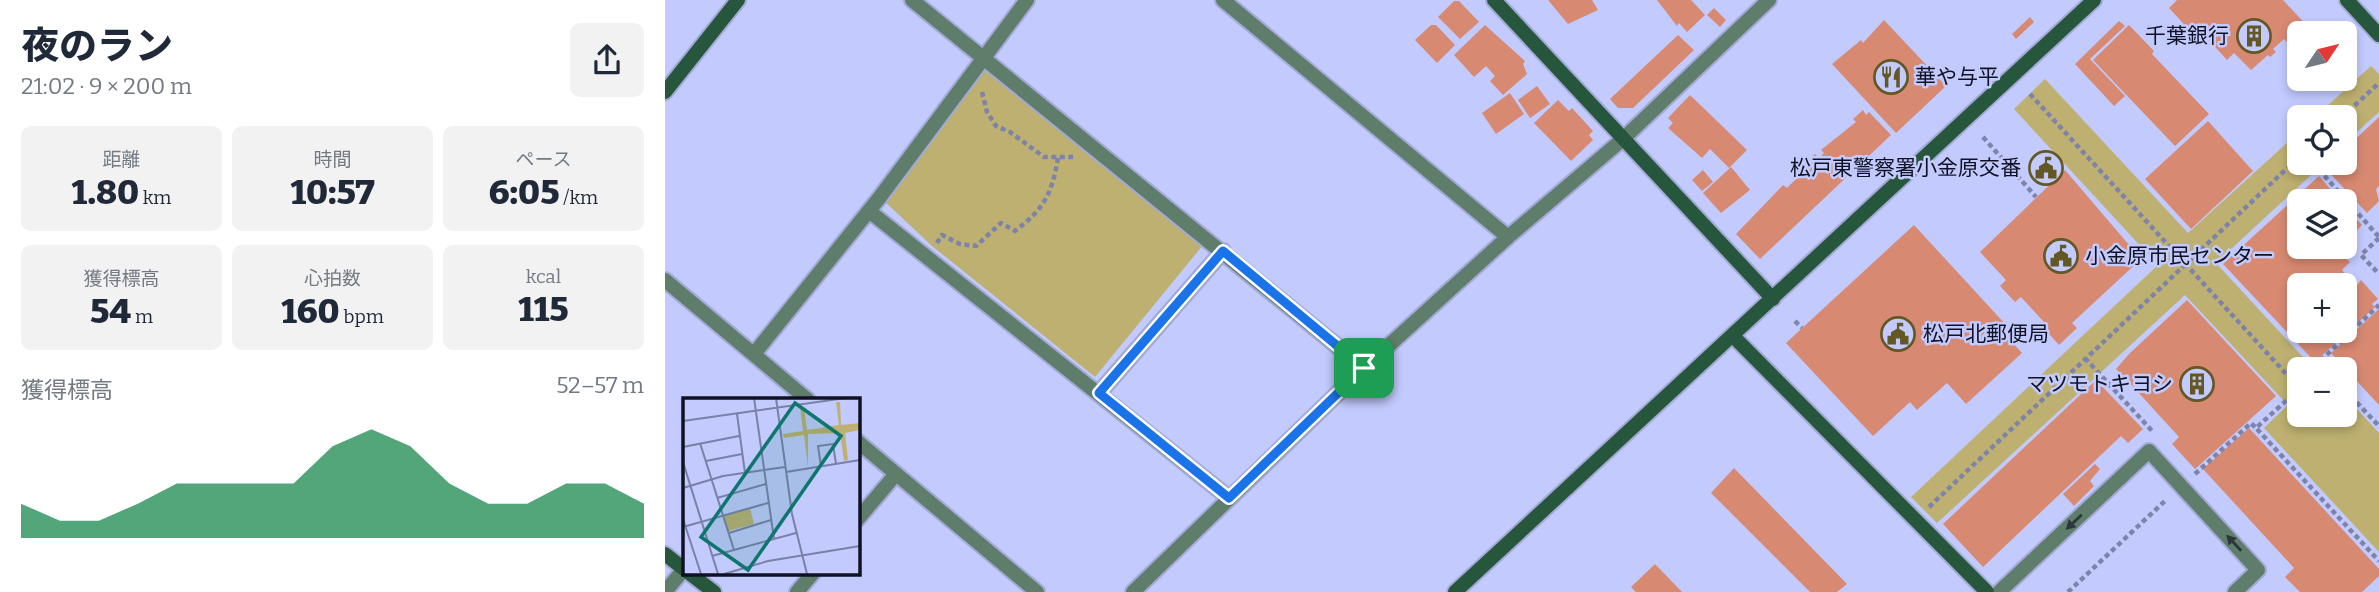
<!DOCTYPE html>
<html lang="ja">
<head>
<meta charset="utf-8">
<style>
  body { margin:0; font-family:Bitter,"Noto Sans JP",serif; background:#f2f2f3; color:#1f2937; height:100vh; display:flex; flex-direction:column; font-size:26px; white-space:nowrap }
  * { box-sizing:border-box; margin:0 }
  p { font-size:23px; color:#747a83 }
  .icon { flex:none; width:38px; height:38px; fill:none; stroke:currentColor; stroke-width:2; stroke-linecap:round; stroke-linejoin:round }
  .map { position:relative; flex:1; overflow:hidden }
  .details { display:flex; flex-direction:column; background:#fff; width:665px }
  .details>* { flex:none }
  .needle { width:46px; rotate:55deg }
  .fabs { position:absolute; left:1622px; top:21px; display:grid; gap:14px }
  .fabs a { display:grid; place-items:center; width:70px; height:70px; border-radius:10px; background:#fff; box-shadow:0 4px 10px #0003; font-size:35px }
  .pin { position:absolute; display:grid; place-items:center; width:60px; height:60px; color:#fff; margin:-30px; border-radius:14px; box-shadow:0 4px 10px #0006 }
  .round { display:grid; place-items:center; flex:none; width:74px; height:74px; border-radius:10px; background:#f2f2f3 }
  .summary { display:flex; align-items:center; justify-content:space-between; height:119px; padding:0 21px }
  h1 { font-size:38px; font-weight:800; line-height:52px }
  .stats { display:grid; grid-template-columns:repeat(3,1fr); gap:10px; height:119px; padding:7px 21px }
  .stats div { display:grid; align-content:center; border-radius:10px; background:#f2f2f3; text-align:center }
  .stats b { font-size:35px; font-weight:800 }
  .stats small { font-size:19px; font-weight:400 }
  .stats p { font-size:19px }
  .chart { height:196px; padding:14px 21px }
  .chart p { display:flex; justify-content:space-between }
  .chart svg { width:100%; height:126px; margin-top:7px; fill:#0b8043; opacity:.7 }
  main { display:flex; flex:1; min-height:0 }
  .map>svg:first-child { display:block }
  .green { fill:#beb070 }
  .building { fill:#d88972; fill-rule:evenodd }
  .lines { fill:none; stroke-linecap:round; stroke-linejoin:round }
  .street-casing { stroke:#a2a9d7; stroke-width:18 }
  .secondary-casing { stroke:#a2a9d7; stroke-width:18 }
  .path { stroke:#7e83aa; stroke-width:4.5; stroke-dasharray:5 3.5; stroke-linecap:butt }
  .street { stroke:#5e7d6a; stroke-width:14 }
  .secondary { stroke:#26563b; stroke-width:14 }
  .oneway { fill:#2b373c }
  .route-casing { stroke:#fff; stroke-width:14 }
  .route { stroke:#1a73e8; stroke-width:9 }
  .labels { text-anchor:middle; stroke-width:5; stroke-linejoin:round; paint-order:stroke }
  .poi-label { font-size:21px; fill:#101224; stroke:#c2cafe; text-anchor:end }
  .inset-road { fill:none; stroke:#7b80a7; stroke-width:2 }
  .view { fill:#0f766e; fill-opacity:0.15; stroke:#0f766e; stroke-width:3.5 }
  .inset-edge { fill:none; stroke:#101224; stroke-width:3.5 }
</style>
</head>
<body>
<main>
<section class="details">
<div class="summary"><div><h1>夜のラン</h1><p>21:02 · 9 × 200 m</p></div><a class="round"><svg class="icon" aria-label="share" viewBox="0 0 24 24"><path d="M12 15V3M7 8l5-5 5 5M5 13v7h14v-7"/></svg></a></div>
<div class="stats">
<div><p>距離</p><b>1.80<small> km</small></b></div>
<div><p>時間</p><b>10:57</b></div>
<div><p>ペース</p><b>6:05<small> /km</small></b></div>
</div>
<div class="stats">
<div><p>獲得標高</p><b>54<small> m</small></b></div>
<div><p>心拍数</p><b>160<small> bpm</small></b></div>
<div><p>kcal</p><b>115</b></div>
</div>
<div class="chart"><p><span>獲得標高</span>52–57 m</p>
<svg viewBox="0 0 160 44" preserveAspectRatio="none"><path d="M0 44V32L10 38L20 38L30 32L40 25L50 25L60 25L70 25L80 12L90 6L100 12L110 25L120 32L130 32L140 25L150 25L160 32V44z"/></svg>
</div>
</section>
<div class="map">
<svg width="1714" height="592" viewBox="0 0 1714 592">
  <rect width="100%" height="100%" fill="#c2cafe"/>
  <!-- green -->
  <path class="green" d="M320,61L543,239L430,377L267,246L215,197Z
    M1706,66L1714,74V112L1680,143V117H1650Z
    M1380,79L1523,233L1634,132V163H1659L1551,263L1649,369H1634V388L1620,402L1520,295L1272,523L1246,497L1493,265L1349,109Z
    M1634,394V415H1680V396L1714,433V552L1599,428Z"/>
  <!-- building -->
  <path class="building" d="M883,0H927L933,10L903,24Z
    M992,0H1026L1040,15L1022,32L1014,23L1012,26Z
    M1512,0H1618L1649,33H1634V47L1630,51L1619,39L1608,49L1611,52L1605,57L1603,55L1586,70L1569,53L1562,60L1541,37L1543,35L1538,29L1530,36L1504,8Z
    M789,1H794L814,22L795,39L773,17Z
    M1049,8L1061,20L1055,27L1042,15Z
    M1365,17L1369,22L1351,39L1347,34Z
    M1219,20L1281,86L1231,133L1167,64L1196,40L1198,43Z
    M1454,21L1460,26L1425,59L1460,96L1449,106L1410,64Z
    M766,25H771L790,45L772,63L750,40Z
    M820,25L860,61L858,64L862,74L838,95L825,81L830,76L821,66L809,77L789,55Z
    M1464,25L1489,51L1487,54L1544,114L1510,146L1428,60Z
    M1013,35L1029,50L968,108H953L945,99Z
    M872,86L885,104L865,118L853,100Z
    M845,93L859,114L831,134L817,113Z
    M1025,95L1082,150L1064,168L1045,149L1037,158L1003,128L1008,123L1003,118Z
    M893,100L904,111L907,108L928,131L924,135L928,140L906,161L869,123Z
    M1198,110L1201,115L1204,112L1226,135L1095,259L1071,234L1118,185L1122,188L1142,168L1138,165L1150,154L1154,158L1159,153L1156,150L1191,122L1188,119Z
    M1714,117V186L1711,189L1714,201L1702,213L1660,168L1665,163H1680V149Z
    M1543,121L1588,171L1526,229L1480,179Z
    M1381,151L1397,168L1381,184L1364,167Z
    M1066,167L1085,190L1056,213L1038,193Z
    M1038,170L1048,182L1037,191L1027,180Z
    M1400,170L1476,259L1407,323L1412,328L1394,345L1376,325L1379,322L1356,297L1350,302L1335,286L1341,280L1315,252Z
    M1654,176L1676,201H1634V247H1667L1660,253L1664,258L1672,250L1685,262L1677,270L1691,286L1696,280L1713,299L1707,304L1710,307L1650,362L1558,264ZM1634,285H1680V331H1634Z
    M1680,206L1697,225L1683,239L1680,236Z
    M1249,225L1342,326L1337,331L1357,353L1301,404L1282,383L1252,410L1245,402L1208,436L1121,343Z
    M1522,300L1611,396L1530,469L1507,444L1514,437L1462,380L1455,387L1448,379L1455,373L1451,369L1465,353Z
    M1714,309V405L1666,353Z
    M1431,380L1478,429L1463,443L1456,436L1318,567L1278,524Z
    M1584,428L1714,569V576L1697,592H1635L1620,577L1629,568L1538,469Z
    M1430,464L1435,469L1425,481L1429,486L1409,506L1398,494Z
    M1069,468L1182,584L1172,592H1145L1046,493Z
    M990,564L1017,592H971L966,587Z"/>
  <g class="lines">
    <!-- street casing -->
    <g class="street-casing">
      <path id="street" d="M247,0L699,368
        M558,0L843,237
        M204,211L564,498
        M0,280L143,400
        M89,354L215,197L362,0
        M434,393L558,251
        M192,441L372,592
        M192,520L231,474
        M0,592L19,569
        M132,592L148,573
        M468,592L699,368L843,237L958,139L1104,0
        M1334,592L1484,451L1593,570L1570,592"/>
    </g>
    <!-- secondary casing -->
    <g class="secondary-casing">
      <path id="secondary" d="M829,0L1108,299
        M1682,0L1714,35
        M0,92L73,0
        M1068,336L1322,592
        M0,554L19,569
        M24,573L49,592
        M790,592L1429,0"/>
    </g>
    <!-- path -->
    <path class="path" d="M317,92L322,112L331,126L345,132L379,157H408
      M1365,94L1634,388
      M1677,117L1714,83
      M1318,137L1371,197
      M1648,163L1714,237
      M1714,238L1696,255L1714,274
      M272,243L277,235L295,244L311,246L336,223L350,231C379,209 387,194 393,158
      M1130,321L1137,328
      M1420,358L1488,432
      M1658,367L1654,362L1714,305
      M1655,369L1658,367L1661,369
      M1634,389L1591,428L1714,561
      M1680,390L1714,426
      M1530,474L1586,423L1591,428
      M1264,507L1634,157
      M1403,592L1502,499"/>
    <!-- street -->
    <use href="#street" class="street"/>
    <!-- secondary -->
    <use href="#secondary" class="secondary"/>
  </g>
  <!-- one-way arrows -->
  <defs><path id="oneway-solid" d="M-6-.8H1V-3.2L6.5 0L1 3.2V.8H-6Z" transform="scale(1.75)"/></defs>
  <g class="oneway">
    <use href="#oneway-solid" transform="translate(1409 522) rotate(137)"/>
    <use href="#oneway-solid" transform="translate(1569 543) rotate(-133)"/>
  </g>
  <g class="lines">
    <!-- route casing -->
    <g class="route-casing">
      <path id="route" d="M558,251L699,368L564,498L434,393Z"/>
    </g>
    <!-- route -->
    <use href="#route" class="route"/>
  </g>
  <!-- icons -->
  <defs>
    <g id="building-ring" transform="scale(1.75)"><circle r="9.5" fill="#c2cafe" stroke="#635724" stroke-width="1.5"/><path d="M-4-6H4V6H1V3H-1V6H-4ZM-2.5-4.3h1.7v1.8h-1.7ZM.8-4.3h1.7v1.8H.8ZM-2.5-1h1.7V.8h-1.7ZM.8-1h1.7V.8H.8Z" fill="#635724"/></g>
    <g id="restaurant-ring" transform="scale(1.75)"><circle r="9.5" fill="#c2cafe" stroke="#635724" stroke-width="1.5"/><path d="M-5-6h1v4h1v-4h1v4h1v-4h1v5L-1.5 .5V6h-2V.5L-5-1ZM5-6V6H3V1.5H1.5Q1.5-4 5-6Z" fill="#635724"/></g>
    <g id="civic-ring" transform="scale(1.75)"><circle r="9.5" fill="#c2cafe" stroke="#635724" stroke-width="1.5"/><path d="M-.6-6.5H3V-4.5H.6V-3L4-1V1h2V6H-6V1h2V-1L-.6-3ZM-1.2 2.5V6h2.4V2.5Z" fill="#635724"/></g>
  </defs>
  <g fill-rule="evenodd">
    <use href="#building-ring" x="1589" y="36"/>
    <use href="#restaurant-ring" x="1226" y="77"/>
    <use href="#civic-ring" x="1381" y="168"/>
    <use href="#civic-ring" x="1396" y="256"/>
    <use href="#civic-ring" x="1233" y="334"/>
    <use href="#building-ring" x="1532" y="384"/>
  </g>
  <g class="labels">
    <!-- poi labels -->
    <g class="poi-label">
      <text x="1564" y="43">千葉銀行</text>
      <text x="1250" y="84" text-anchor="start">華や与平</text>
      <text x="1356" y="175">松戸東警察署小金原交番</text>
      <text x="1420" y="263" text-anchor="start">小金原市民センター</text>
      <text x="1258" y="341" text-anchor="start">松戸北郵便局</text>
      <text x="1508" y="391">マツモトキヨシ</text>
    </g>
  </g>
  <!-- overview -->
  <g transform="translate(18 398)">
    <rect width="177" height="177" fill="#c2cafe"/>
    <path d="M153,4H157L158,27L177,25V32L162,35L165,62L161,63L157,35L125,36V69L121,37L101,40L100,36L120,33L117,9H121L124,32L156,27ZM67,110L71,126L45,133L41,118Z" fill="#beb070"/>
    <path class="inset-road" d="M71,0L91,141M93,0L109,116L124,176M54,16L62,75M0,23L163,0M17,45L51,152M0,49L56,38M23,63L59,56M0,64L35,176M138,68L135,48L150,46L153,66M103,74L177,62M0,90L40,78L102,69M34,100L83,86M0,121L18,176M0,129L85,105M46,135L88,122M29,158L113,135M41,176L85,163L177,148"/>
    <path class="view" d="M112,5L158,38L65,172L18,139Z"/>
    <rect width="177" height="177" class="inset-edge"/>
  </g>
</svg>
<div class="fabs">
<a><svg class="needle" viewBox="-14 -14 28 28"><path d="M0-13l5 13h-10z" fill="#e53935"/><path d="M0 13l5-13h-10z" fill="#747a83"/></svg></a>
<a><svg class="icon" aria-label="locate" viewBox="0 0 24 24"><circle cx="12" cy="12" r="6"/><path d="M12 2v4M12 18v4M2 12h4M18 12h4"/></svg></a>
<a><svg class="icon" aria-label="layers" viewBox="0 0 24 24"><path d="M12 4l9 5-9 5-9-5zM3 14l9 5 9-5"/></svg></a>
<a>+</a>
<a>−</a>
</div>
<div class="pin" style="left:699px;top:368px;background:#1e9e55"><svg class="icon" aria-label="arrive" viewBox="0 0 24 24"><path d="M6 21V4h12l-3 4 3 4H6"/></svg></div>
</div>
</main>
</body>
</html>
